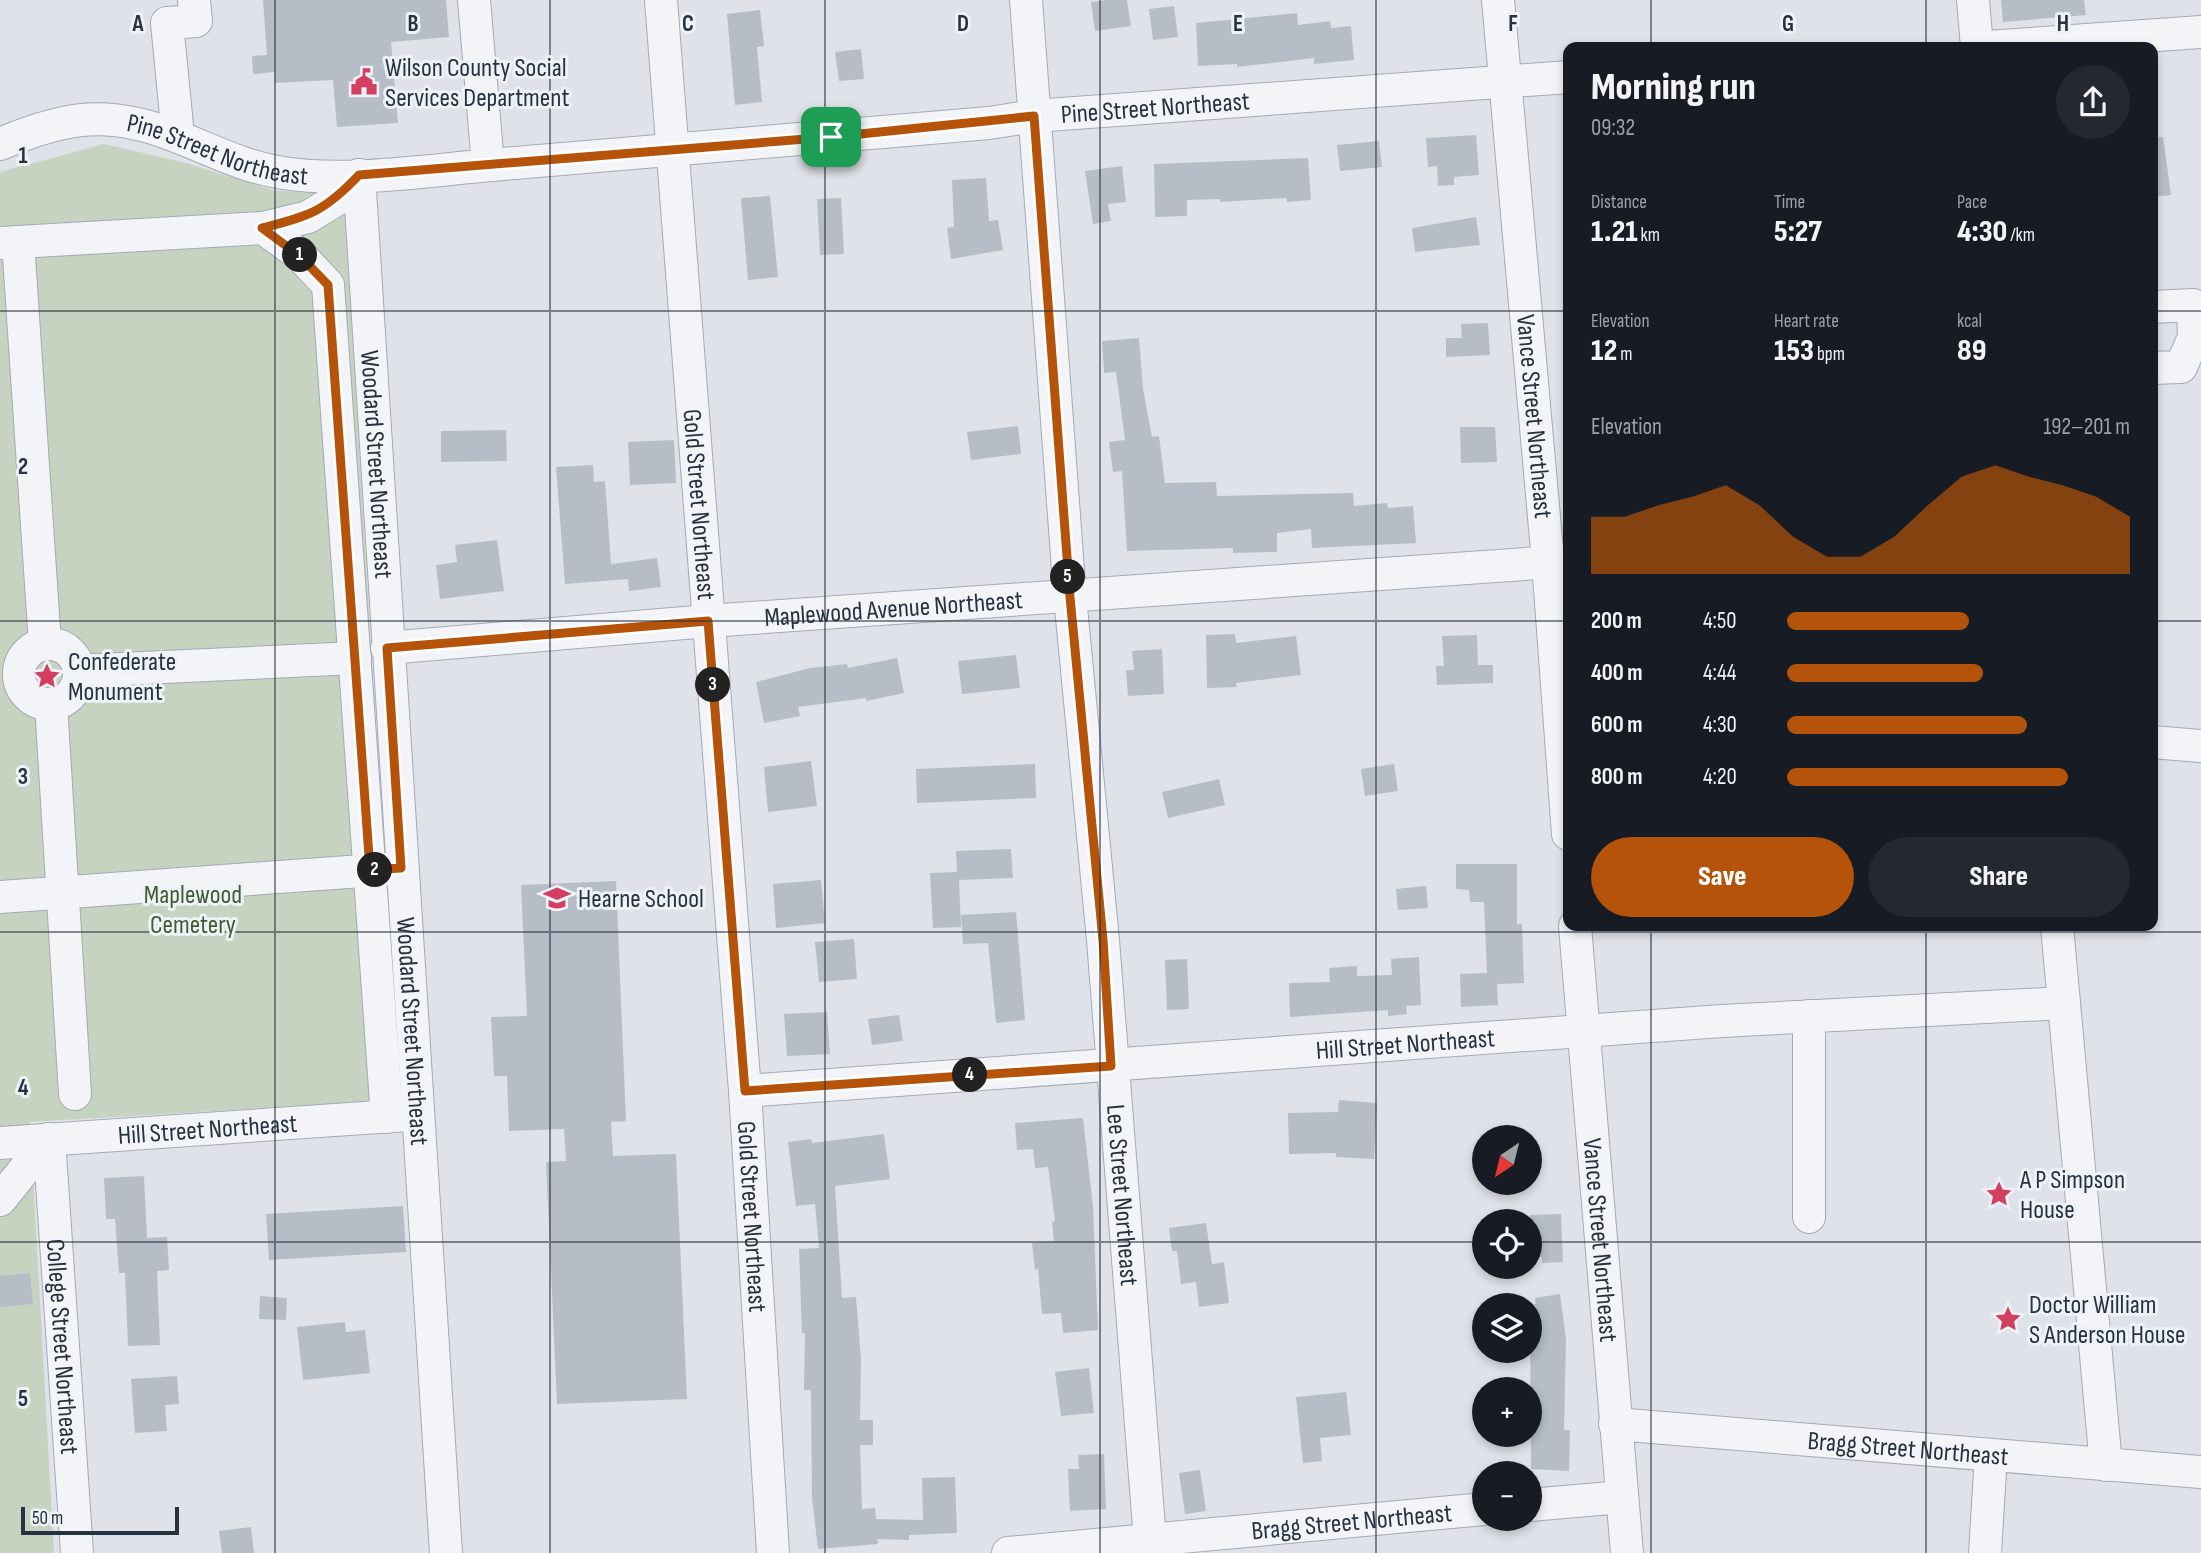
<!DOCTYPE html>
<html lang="en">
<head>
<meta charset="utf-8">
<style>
  body { margin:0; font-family:"Sofia Sans Condensed",sans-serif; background:#242831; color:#f1f3f6; height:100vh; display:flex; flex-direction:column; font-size:26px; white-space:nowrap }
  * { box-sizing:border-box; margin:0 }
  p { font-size:23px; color:#9ea1a6 }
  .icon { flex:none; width:38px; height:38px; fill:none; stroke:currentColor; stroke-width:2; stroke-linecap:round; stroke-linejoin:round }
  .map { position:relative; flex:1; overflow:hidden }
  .details { position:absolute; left:1563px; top:42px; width:595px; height:889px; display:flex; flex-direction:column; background:#171b24; border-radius:14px; box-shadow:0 4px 10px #0003 }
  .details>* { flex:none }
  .needle { width:46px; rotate:215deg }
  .buttons { position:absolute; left:1472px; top:1125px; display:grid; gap:14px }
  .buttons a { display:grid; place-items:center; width:70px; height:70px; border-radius:50%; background:#171b24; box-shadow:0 4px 10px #0003; font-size:35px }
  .scale { position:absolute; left:21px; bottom:18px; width:158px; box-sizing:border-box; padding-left:7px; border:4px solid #273240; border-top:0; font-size:19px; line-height:24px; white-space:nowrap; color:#273240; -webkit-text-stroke:5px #eef2f6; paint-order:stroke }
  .pin { position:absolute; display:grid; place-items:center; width:60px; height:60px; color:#fff; margin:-30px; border-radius:14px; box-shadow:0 4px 10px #0006 }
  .km { position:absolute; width:35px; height:35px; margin:-18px; border-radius:50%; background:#222; color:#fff; font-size:19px; line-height:35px; text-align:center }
  .round { display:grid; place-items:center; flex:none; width:74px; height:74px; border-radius:37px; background:#242831 }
  .headline { display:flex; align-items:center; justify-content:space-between; height:119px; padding:0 28px }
  h1 { font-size:38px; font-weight:800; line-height:52px }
  .figures { display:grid; grid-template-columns:repeat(3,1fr); gap:10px; height:119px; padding:7px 28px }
  .figures div { display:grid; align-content:center }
  .figures b { font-size:30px; font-weight:800 }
  .figures small { font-size:19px; font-weight:400 }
  .figures p { font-size:19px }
  .chart { height:196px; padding:14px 28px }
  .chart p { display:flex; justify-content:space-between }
  .chart svg { width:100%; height:126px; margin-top:7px; fill:#b45309; opacity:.7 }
  .button { display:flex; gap:14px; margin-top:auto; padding:14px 28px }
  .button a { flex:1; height:80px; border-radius:42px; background:#b45309; color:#fff; font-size:28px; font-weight:800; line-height:80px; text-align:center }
  .button a+a { background:#242831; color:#f1f3f6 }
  ul { padding:0 28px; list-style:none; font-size:23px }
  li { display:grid; grid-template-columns:112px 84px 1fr; align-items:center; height:52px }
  li i { height:18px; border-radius:9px; background:#b45309 }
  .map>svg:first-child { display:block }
  .green { fill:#c6d3c0 }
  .building { fill:#b6bdc6 }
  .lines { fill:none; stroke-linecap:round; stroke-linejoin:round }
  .minor-casing { stroke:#a4aab3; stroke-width:34 }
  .minor { stroke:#f2f4f7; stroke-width:32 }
  .route-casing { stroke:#fff; stroke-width:14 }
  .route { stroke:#b45309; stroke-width:9 }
  .grid { fill:none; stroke:#273240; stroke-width:2; stroke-opacity:0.55 }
  .labels { text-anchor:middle; stroke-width:6; stroke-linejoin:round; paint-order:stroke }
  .poi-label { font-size:26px; fill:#273240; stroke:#eef2f6; text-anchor:start }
  .street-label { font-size:26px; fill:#273240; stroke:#eef2f6 }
  .park-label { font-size:26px; fill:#3f5d34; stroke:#eef2f6 }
  .grid-label { font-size:23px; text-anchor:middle; font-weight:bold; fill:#273240; stroke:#eef2f6; stroke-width:6; stroke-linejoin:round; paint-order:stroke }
</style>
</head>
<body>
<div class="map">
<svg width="2201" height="1553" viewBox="0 0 2201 1553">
  <rect width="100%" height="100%" fill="#dfe3e9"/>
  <!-- green -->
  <path class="green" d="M104,144L182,162L276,191L344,193L398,1100L30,1122L54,1553H0V172Z"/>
  <!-- building -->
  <path class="building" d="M263,0H446L449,37L391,42L398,123L337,127L333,80L275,83L274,72L253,74L252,56L267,55Z
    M1107,0H1127L1131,26L1095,31L1091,2Z
    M2001,0H2084L2086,15L2003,22Z
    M1174,6L1178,37L1153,40L1149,9Z
    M760,10L764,46L757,47L762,102L735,105L727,14Z
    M1297,13L1298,25L1330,21L1331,28L1351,26L1354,60L1314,64V58L1237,67V64L1198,66L1196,23Z
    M861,49L864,79L839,81L835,52Z
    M1476,135L1479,175L1454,177V185L1438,186L1437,166L1428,167L1426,138Z
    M2152,137H2163L2171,195L2152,197Z
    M1379,141L1382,167L1340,171L1337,145Z
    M1308,158L1311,200L1287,202L1286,198L1220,202V199L1187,200V216L1155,217L1154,164Z
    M1122,166L1126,202L1108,204L1111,221L1093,224L1085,171Z
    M986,178L989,221L998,220L1003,250L951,259L947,228L954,227L952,180Z
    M770,196L778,277L748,280L741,198Z
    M841,198L844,254L820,255L817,199Z
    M1476,217L1480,245L1415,252L1412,228Z
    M1488,323L1490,355L1446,357V338H1462L1461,324Z
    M1139,338L1143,389L1152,437L1159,436L1165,483L1216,482L1217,496L1353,493L1354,506L1387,503L1388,508L1413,506L1416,543L1312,548L1311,529L1277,533V552L1233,553V548L1127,551L1122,471L1113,472L1109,442L1125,440L1116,372L1104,373L1102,341Z
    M1018,426L1021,454L971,460L967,432Z
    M1460,427H1495L1497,462L1461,463Z
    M506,430L507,461L441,462V431Z
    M674,440L676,483L630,485L628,442Z
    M593,465L594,482L605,481L611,564L657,558L661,587L629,591L628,579L565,584L556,467Z
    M497,540L504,591L440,599L436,565L457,562L455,545Z
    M1235,634L1236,643L1296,636L1301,675L1236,683L1237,687L1207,688L1206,635Z
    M1477,635L1478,665H1493V683L1437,685L1436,666H1444L1442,636Z
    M1162,649L1164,694L1128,696L1126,670H1134L1132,651Z
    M1016,655L1020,688L962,694L958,661Z
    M897,658L904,693L866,701V698L798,707L800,716L764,723L756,682L810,668L847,664L848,668Z
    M811,761L817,806L768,812L764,767Z
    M1035,764L1036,798L917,803L916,769Z
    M1394,764L1398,791L1365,796L1361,769Z
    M1219,779L1225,805L1168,818L1162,792Z
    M1011,849L1013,878L959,880L961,927L933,928L930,873L957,872L956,851Z
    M1456,864H1517V924H1522L1524,983L1497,984L1498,1005L1461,1007L1460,974L1487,973L1484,902H1470L1469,890L1456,889Z
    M821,880L825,923L776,928L773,884Z
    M616,881L626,1121L611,1122L613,1156L676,1154L687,1399L557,1404L546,1162L566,1161L564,1129L509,1131L507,1076H494L491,1017L527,1016L521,885Z
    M1426,886L1428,908L1398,910L1396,889Z
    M1016,912L1025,1020L996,1023L988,943L963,944L961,915Z
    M854,939L857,979L819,982L815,942Z
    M1419,957L1421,1005L1406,1006L1407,1014L1388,1016V1010L1290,1017L1289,983L1330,982L1329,968L1357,966V976L1392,975L1391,959Z
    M1187,959L1189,1009L1167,1010L1165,960Z
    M827,1012L830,1054L787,1056L784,1014Z
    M899,1015L903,1041L872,1045L868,1019Z
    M1339,1100L1377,1103L1374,1159L1336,1157V1153L1289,1154L1288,1113L1338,1112Z
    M1083,1118L1093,1207L1098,1330L1063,1333L1061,1313L1042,1314L1038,1269L1035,1270L1032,1243L1054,1241L1052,1222L1055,1221L1048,1167L1035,1168L1033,1149L1017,1150L1015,1123Z
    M884,1134L890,1179L835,1186L842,1298L856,1297L861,1359L860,1420H873V1445H860L862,1509L875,1508L876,1519L923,1520L922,1478L955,1477L957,1533L909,1535V1540L877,1539L878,1544L818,1549L812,1498L811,1390H804L805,1333H802L799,1249L819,1248L815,1204L796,1206L788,1142L811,1139L812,1143Z
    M144,1176L147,1238L167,1237L169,1270L157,1271L160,1345L128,1346L125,1273H119L115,1219H106L104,1178Z
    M403,1206L406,1252L269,1260L266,1214Z
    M1561,1214L1563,1262L1542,1263V1257H1530V1215Z
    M1206,1223L1212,1264L1224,1262L1229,1303L1199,1307L1196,1282L1181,1284L1177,1251H1172L1169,1228Z
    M30,1273L33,1304L0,1307V1276Z
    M1560,1294L1566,1339L1564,1430H1570L1569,1471L1531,1469L1530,1305L1536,1304L1535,1298Z
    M260,1296L287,1298L286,1320L259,1319Z
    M345,1322L346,1332L365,1330L370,1373L303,1380L297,1327Z
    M1089,1368L1094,1413L1061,1416L1055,1372Z
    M177,1376L179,1404L165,1405L167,1431L135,1433L131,1379Z
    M1346,1392L1351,1435L1320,1438L1322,1461L1303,1463L1296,1397Z
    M1104,1454L1106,1509L1070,1511L1068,1469H1079L1078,1455Z
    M1200,1470L1206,1511L1185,1514L1179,1473Z
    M251,1527L254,1553H222L219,1531Z"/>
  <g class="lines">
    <!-- minor casing -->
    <g class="minor-casing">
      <g id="minor">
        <path d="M474,0L488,165"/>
        <path id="s1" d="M661,0L745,1091L773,1553"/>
        <path id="s2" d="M1026,0L1070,597L1103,940L1151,1553"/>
        <path id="s3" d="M1498,0L1548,562L1568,834"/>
        <path d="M1973,0L1977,47"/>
        <path d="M1987,47L2201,32"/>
        <path d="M178,136L167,23L196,21L194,0"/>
        <path id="s4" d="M0,144C66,116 110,109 178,137C214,151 244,167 283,173C355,184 442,168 515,163C673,151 831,137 989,123L1034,116L1568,77"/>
        <path id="s5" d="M359,175L446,1553"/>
        <path d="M263,228L300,255L328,285L387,1117"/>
        <path d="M18,242L263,228L308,217L336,200L359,175"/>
        <path d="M0,243L18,242L45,644"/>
        <path d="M2152,307L2193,305L2194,337L2181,367L2152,368"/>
        <circle cx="49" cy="674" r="30"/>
        <path id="s6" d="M387,648L708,621L1568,561"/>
        <path d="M79,671L355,658"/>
        <path d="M51,704L75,1094"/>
        <path d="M2152,742L2201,746"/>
        <path d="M0,897L390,869"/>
        <path id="s7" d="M1575,926L1627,1553"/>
        <path d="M2057,926L2106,1465"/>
        <path d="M1809,1016V1217"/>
        <path id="s8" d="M745,1091L1722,1021L2064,1003"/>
        <path id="s9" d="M49,1139L77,1553"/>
        <path id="s10" d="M0,1143L408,1115"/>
        <path d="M0,1200L49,1139"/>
        <path id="s11" d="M1615,1424L2201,1472"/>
        <path d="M1530,1505L1622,1497"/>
        <path id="s12" d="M1008,1553L1484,1509"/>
        <path d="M1985,1553L1991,1455"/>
      </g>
    </g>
    <!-- minor -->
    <use href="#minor" class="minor"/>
  </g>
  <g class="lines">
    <!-- route casing -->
    <g class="route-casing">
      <path id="route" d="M1034,116L1070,597L1103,940L1111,1066L745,1091L708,621L387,648L401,868L370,870L328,285L300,256L262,228C310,216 325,211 359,175L831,137Z"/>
    </g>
    <!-- route -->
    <use href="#route" class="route"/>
  </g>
  <!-- grid -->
  <path class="grid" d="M275,0V1553M550,0V1553M825,0V1553M1100,0V1553M1376,0V1553M1651,0V47M1926,0V47M0,311H1568M2152,311H2201M0,621H1568M2152,621H2201M1651,926V1553M1926,926V1553M0,932H2201M0,1242H1484M1530,1242H2201"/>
  <!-- icons -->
  <defs>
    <g id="civic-bare" transform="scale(2.1)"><path d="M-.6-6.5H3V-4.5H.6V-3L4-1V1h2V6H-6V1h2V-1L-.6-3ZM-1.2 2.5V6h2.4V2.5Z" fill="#d33f60" stroke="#eef2f6" stroke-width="2.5" paint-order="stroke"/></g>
    <g id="sight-bare" transform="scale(2.1)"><path d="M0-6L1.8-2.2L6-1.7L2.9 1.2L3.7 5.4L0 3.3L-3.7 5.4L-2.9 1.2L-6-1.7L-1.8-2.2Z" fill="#d33f60" stroke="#eef2f6" stroke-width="2.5" paint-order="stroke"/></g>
    <g id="school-bare" transform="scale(2.1)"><path d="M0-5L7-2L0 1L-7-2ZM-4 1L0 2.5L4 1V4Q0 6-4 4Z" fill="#d33f60" stroke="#eef2f6" stroke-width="2.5" paint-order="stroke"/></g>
  </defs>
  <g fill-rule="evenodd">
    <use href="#civic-bare" x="364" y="82"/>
    <use href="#sight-bare" x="47" y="676"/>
    <use href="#school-bare" x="557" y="898"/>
    <use href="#sight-bare" x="1999" y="1194"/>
    <use href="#sight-bare" x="2008" y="1319"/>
  </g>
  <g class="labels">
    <!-- poi labels -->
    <g class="poi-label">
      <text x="385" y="76">Wilson County Social<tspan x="385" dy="30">Services Department</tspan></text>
      <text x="68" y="670">Confederate<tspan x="68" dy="30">Monument</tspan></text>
      <text x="578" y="907">Hearne School</text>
      <text x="2020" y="1188">A P Simpson<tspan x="2020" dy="30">House</tspan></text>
      <text x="2029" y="1313">Doctor William<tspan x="2029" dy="30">S Anderson House</tspan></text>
    </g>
    <!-- street labels -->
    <g class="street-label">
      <text dy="9" stroke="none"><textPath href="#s4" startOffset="1171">Pine Street Northeast</textPath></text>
      <text dy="9" stroke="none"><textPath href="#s4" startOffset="226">Pine Street Northeast</textPath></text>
      <text dy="9" stroke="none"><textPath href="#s3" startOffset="418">Vance Street Northeast</textPath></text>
      <text dy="9" stroke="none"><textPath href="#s5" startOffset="290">Woodard Street Northeast</textPath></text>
      <text dy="9" stroke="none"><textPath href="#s1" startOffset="506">Gold Street Northeast</textPath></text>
      <text dy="9" stroke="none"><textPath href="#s6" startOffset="508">Maplewood Avenue Northeast</textPath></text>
      <text dy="9" stroke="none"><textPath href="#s5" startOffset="858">Woodard Street Northeast</textPath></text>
      <text dy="9" stroke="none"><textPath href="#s8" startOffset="662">Hill Street Northeast</textPath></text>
      <text dy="9" stroke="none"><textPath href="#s10" startOffset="208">Hill Street Northeast</textPath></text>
      <text dy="9" stroke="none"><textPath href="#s2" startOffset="1199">Lee Street Northeast</textPath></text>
      <text dy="9" stroke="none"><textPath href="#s1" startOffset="1220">Gold Street Northeast</textPath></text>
      <text dy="9" stroke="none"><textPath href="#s7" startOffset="315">Vance Street Northeast</textPath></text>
      <text dy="9" stroke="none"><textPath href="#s9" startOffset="208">College Street Northeast</textPath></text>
      <text dy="9" stroke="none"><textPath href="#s11" startOffset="294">Bragg Street Northeast</textPath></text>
      <text dy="9" stroke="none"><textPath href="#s12" startOffset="345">Bragg Street Northeast</textPath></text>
    </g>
    <!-- park labels -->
    <g class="park-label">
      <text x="193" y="903">Maplewood<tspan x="193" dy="30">Cemetery</tspan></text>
    </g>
  </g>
  <g class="grid-label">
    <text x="138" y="31">A</text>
    <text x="413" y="31">B</text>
    <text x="688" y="31">C</text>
    <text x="963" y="31">D</text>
    <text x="1238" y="31">E</text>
    <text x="1513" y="31">F</text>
    <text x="1788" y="31">G</text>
    <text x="2063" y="31">H</text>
    <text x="23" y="163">1</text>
    <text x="23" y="474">2</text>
    <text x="23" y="784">3</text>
    <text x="23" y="1095">4</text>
    <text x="23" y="1406">5</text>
  </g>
</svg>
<div class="buttons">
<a><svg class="needle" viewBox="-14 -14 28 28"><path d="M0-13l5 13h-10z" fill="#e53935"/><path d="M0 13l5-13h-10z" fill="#9ea1a6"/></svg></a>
<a><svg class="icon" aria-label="locate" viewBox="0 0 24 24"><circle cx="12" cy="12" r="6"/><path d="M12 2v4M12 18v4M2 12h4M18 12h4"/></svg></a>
<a><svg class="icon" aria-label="layers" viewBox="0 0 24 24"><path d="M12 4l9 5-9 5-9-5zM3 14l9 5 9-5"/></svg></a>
<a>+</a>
<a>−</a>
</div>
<div class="scale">50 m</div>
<div class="pin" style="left:831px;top:137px;background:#1e9e55"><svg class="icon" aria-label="arrive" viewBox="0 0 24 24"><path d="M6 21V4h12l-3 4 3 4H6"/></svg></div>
<b class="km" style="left:300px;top:255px">1</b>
<b class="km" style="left:375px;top:870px">2</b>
<b class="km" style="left:713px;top:685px">3</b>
<b class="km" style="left:970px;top:1075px">4</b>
<b class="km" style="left:1068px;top:577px">5</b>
<section class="details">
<div class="headline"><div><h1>Morning run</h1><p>09:32</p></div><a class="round"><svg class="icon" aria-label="share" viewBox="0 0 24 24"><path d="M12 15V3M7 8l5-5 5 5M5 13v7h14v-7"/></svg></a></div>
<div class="figures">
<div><p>Distance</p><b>1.21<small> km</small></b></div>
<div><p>Time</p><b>5:27</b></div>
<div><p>Pace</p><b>4:30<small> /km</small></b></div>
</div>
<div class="figures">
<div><p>Elevation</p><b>12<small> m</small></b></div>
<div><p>Heart rate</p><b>153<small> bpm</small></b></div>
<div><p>kcal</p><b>89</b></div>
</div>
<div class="chart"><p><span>Elevation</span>192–201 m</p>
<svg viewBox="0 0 160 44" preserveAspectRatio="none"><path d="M0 44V24L10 24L20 20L30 17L40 13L50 20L60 31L70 38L80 38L90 31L100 20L110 10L120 6L130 10L140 13L150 17L160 24V44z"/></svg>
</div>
<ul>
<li><b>200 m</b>4:50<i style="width:53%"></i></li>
<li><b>400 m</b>4:44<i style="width:57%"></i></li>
<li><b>600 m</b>4:30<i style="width:70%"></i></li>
<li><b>800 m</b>4:20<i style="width:82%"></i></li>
</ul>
<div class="button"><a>Save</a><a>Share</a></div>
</section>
</div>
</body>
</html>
